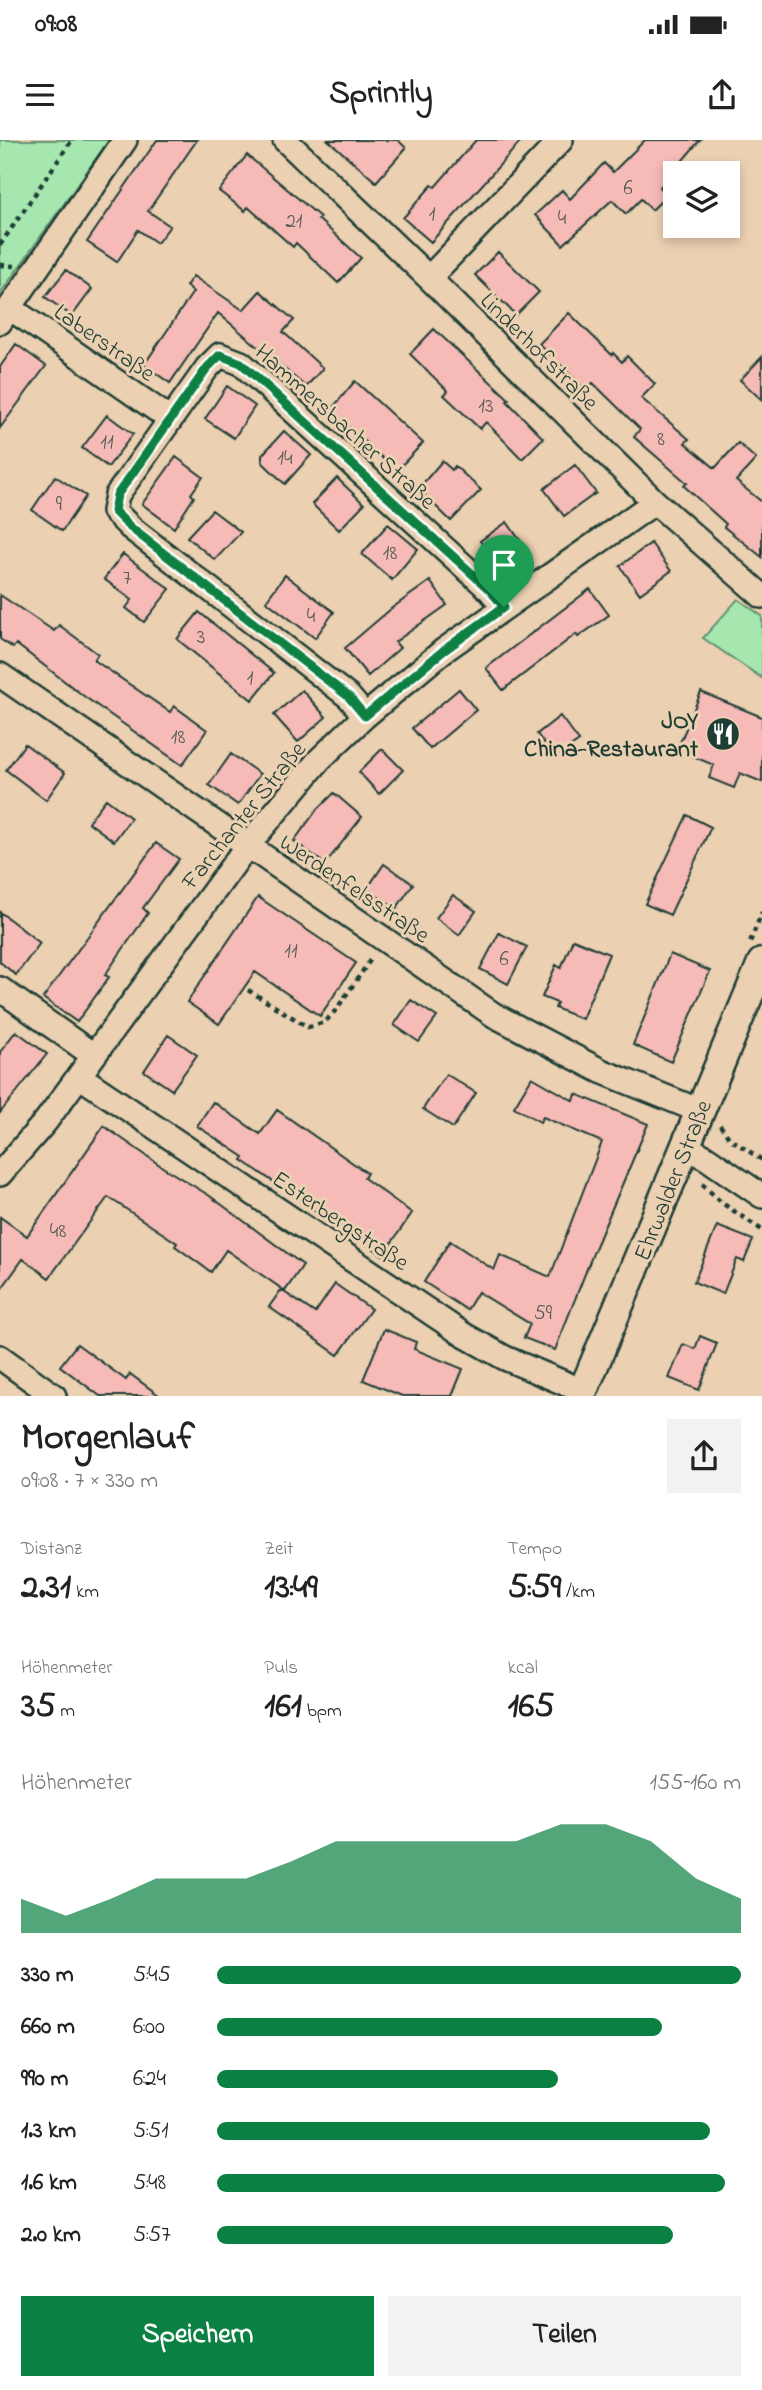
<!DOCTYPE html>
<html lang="de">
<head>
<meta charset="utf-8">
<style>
  body { margin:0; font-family:"Indie Flower",sans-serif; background:#f2f2f2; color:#222; height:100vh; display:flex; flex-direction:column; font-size:26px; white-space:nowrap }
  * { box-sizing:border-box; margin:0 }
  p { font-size:23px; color:#767676 }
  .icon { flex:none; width:38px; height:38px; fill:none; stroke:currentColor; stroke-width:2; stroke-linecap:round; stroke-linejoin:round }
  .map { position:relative; height:1256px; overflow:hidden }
  .sheet { display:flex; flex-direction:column; background:#fff; flex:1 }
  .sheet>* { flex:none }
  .controls { position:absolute; left:663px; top:21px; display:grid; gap:14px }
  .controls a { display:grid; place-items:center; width:77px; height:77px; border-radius:0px; background:#fff; box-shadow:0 4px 10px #0003; font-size:35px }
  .pin { position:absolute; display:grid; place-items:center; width:60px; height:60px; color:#fff; margin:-72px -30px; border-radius:50% 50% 50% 0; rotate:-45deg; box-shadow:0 0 7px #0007 }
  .pin .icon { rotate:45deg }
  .round { display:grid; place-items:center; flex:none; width:74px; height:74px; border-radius:0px; background:#f2f2f2 }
  .head { display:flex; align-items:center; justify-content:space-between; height:119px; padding:0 21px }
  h1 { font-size:38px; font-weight:700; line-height:52px }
  .figures { display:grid; grid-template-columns:repeat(3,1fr); gap:10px; height:119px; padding:7px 21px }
  .figures div { display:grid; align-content:center }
  .figures b { font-size:35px; font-weight:700 }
  .figures small { font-size:19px; font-weight:400 }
  .figures p { font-size:19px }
  .chart { height:196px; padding:14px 21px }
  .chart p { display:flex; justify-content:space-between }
  .chart svg { width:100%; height:126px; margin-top:7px; fill:#0b8043; opacity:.7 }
  .action { display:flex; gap:14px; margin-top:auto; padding:14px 21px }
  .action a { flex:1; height:80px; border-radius:0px; background:#0b8043; color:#fff; font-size:28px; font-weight:700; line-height:80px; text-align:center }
  .action a+a { background:#f2f2f2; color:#222 }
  ul { padding:0 21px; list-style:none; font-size:23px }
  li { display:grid; grid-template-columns:112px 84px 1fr; align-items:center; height:52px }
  li i { height:18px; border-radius:9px; background:#0b8043 }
  .status { display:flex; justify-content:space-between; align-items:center; height:49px; padding:0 35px; background:#fff; direction:ltr }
  .status svg { height:19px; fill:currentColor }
  header { display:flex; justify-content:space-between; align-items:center; height:91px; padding:0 21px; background:#fff; font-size:32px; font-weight:700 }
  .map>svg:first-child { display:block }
  .green { fill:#a6e7af; stroke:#629272; stroke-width:2 }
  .building { fill:#f6bab7; stroke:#1f3d34; stroke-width:2 }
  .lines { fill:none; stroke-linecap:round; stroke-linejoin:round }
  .minor-casing { stroke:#1f3d34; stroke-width:28 }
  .tertiary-casing { stroke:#1f3d34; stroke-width:33 }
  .path { stroke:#1f3d34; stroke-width:4.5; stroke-dasharray:5 5; stroke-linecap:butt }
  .minor { stroke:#ebd0b2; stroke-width:23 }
  .tertiary { stroke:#ebd0b2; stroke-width:28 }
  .route-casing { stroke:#fff; stroke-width:14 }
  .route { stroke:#0b8043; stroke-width:9 }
  .labels { text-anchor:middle; stroke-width:6; stroke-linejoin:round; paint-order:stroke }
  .number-label { font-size:21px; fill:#555c55 }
  .street-label { font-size:24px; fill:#1f3d34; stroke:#ebd0b2 }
  .poi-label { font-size:24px; font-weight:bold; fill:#1f3d34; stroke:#ebd0b2; text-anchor:end }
</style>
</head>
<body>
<div class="status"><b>09:08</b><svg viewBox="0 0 49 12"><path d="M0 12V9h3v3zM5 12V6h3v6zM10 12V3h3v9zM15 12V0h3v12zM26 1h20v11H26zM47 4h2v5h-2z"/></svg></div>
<header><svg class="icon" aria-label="menu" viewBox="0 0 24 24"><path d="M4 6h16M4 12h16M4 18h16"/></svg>Sprintly<svg class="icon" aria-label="share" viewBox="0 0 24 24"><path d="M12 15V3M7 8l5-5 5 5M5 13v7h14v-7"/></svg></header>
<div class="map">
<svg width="762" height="1256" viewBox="0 0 762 1256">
  <rect width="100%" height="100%" fill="#ebd0b2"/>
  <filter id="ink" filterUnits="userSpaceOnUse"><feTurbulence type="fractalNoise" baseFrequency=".0143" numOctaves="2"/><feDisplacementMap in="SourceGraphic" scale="14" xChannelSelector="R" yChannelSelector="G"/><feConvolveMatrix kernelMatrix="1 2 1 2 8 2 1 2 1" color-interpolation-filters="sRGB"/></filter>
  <g filter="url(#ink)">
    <!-- green -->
    <path class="green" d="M0,0H109L0,154Z
      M738,459L762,476V538L703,498Z"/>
    <!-- building -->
    <path class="building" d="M157,0H197L148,71L170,86L157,103L138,90L117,122L87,102Z
      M328,0H398L406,8L376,42Z
      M476,0H522L431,102L403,78L432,45L435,47Z
      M645,0H700L660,47L667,55L652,70L641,59L626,74L612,60L563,105L535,75L562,50L570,59L604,23L613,32Z
      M247,15L320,77L318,79L361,118L338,143L296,103L293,107L248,67L245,71L219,51Z
      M498,112L539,152L516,175L475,135Z
      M66,130L92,149L72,176L45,157Z
      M193,136L243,170L260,151L294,180L283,192L323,228L306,247L218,173L170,243L144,225L193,152L186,146Z
      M569,173L612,215L613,213L622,222L627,216L655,244L641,258L689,299L685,303L715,328L738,303L756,319L736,341L762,362V417L724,387L726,384L684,346L687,343L634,297L640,289L593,243L586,250L539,204Z
      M434,189L509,259L507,261L543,298L522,319L486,282L480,289L444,255L448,251L410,214Z
      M16,204L46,226L0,288V227Z
      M762,217V260L740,240Z
      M355,241L423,303L396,331L355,292L329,272Z
      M227,246L255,266L234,298L205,279Z
      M107,275L133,294L108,327L82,308Z
      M284,291L311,315L285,344L262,322V315Z
      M176,317L203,337L191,354L194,357L174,388L142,364Z
      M442,321L452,330L455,326L481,350L451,381L418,349Z
      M575,325L596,353L564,376L544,349Z
      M55,336L86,356L62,391L32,370Z
      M337,338L364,364L339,390L312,364Z
      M212,370L241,392L215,420L187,397Z
      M507,382L524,406L497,425L480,401Z
      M388,384L418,409L392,440L362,414Z
      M651,403L671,431L640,454L620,426Z
      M123,414L170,449L144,482L126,468L132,460L104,439Z
      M285,435L334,472L315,498L266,461Z
      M430,441L447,465L395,502L400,508L368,536L345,508L392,468Z
      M590,449L609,475L578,497L576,494L503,550L486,528Z
      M0,455L54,491L59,485L98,514L94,520L170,572L174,566L207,590L182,625L85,557L16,504L13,508L0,499Z
      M199,472L274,533L252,560L177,499Z
      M459,549L476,570L430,609L412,588Z
      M302,550L326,577L298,602L274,575Z
      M701,552L762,577V642L740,633L734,648L709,638L714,625L677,610Z
      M560,576L579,601L555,618L537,594Z
      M25,604L65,633L46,660L6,630Z
      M382,609L403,630L379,654L359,632Z
      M231,614L260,634L238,665L209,645Z
      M334,653L362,677L325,724L294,701L316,671Z
      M106,659L131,678L114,701L88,682Z
      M687,675L711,687L670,775L645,764Z
      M156,703L179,719L143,768L148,773L105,835L109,837L77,882L43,858Z
      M384,724L413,744L396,769L367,749Z
      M453,755L476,771L459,795L436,778Z
      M258,757L356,823L320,876L255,832L219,884L187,862Z
      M0,772L40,803L16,835L0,822Z
      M499,793L527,807L508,844L480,829Z
      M573,799L609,814L582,879L555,868L557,863L542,857L556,825L561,828Z
      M670,814L710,831L671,922L633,905Z
      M411,860L437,877L419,902L394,885Z
      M16,891L47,914L0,973V912Z
      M168,895L197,915L172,950L144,931Z
      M446,934L476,953L453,988L423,969Z
      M532,937L574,961L576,954L648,984L594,1111L555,1210L524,1198L530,1184L478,1152L467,1170L424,1142L450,1101L494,1130L500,1115L550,1137L602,1002L543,977L540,982L514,967Z
      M213,962L260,994L277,970L367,1033L364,1038L412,1073L383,1115L333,1081L332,1083L242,1020L244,1017L197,986Z
      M104,986L164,1028L210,1056L303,1125L285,1151L226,1110L211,1132L175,1106L177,1103L108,1057L49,1138L23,1119L0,1151V1077L27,1096Z
      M717,1086L753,1100L744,1122L737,1119L723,1154L694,1142Z
      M335,1144L371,1169L338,1215L269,1167L281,1150L315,1173Z
      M384,1189L416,1202L414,1209L463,1229L452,1256H402L363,1240Z
      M700,1196L717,1203L699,1250L669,1238L683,1204L695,1209Z
      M77,1204L126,1240L130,1234L160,1256H100L60,1226Z"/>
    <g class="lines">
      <!-- minor casing -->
      <g class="minor-casing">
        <path id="minor" d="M285,0L429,138L655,362L762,456
          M429,138L561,0
          M10,168L170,279
          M0,182L125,0
          M0,535L494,875L601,931L700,971
          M365,576L349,557L131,388L114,371L117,355L207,228L220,215L241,223L490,450L504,467
          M0,849L93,915
          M79,936L464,1195L505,1218L583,1251
          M686,1007L705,1017L762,1056
          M0,1034L46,981L247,706L319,620L365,576L443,511L655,362
          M0,1217L54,1256"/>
      </g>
      <!-- tertiary casing -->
      <g class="tertiary-casing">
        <path id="tertiary" d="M581,1256L762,823"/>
      </g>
      <!-- path -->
      <path class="path" d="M0,105L72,0
        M0,125L15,126
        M750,802L762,772
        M248,850L308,887L325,882L336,870L373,816
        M720,985L729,998L762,1020
        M702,1044L722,1063L762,1090"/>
      <!-- minor -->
      <use href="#minor" class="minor"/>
      <!-- tertiary -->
      <use href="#tertiary" class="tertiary"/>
    </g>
  </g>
  <g class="lines" filter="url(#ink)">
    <!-- route casing -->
    <g class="route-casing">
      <path id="route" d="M220,215L241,223L490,450L504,467L443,511L365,576L349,557L131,388L114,371L117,355L207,228Z"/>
    </g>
    <!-- route -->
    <use href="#route" class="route"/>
  </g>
  <!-- icons -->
  <defs>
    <g id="restaurant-disc" transform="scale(1.75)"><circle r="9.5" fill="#1f3d34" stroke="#ebd0b2"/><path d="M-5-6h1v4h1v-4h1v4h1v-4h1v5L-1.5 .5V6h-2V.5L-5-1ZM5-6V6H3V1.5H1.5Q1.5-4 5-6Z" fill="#fff"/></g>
  </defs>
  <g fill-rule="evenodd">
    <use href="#restaurant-disc" x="723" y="594"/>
  </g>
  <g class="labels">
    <!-- number labels -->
    <g class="number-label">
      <text x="628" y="54">6</text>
      <text x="432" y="80">1</text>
      <text x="562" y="84">4</text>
      <text x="294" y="87">21</text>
      <text x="486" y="272">13</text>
      <text x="661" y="305">8</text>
      <text x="107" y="308">11</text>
      <text x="285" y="324">14</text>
      <text x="59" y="370">9</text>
      <text x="390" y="419">18</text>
      <text x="127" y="444">7</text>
      <text x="311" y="482">4</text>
      <text x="201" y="503">3</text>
      <text x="250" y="544">1</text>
      <text x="178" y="603">18</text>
      <text x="291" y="817">11</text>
      <text x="504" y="825">6</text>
      <text x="58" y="1097">48</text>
      <text x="543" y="1179">59</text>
    </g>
    <!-- street labels -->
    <g class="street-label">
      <text transform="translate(105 202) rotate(35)" y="8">Laberstraße</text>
      <text transform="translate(540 211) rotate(45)" y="8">Linderhofstraße</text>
      <text transform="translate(346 286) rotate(42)" y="8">Hammersbacher Straße</text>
      <text transform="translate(243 675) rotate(-51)" y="8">Farchanter Straße</text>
      <text transform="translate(355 748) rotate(34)" y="8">Werdenfelsstraße</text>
      <text transform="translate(672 1040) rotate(-68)" y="8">Ehrwalder Straße</text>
      <text transform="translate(341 1080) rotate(34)" y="8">Esterbergstraße</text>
    </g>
    <!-- poi labels -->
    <g class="poi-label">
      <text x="698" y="588">JOY<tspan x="698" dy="28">China-Restaurant</tspan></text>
    </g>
  </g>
</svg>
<div class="controls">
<a><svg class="icon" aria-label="layers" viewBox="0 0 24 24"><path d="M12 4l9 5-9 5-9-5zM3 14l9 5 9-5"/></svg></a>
</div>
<div class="pin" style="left:504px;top:467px;background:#1e9e55"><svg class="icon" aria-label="arrive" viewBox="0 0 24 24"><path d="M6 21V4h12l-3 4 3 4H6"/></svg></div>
</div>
<section class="sheet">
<div class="head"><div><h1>Morgenlauf</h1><p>09:08 · 7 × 330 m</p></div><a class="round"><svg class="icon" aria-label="share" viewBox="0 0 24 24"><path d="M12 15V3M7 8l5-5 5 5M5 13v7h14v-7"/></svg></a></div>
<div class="figures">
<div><p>Distanz</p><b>2.31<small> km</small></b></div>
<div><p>Zeit</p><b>13:49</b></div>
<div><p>Tempo</p><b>5:59<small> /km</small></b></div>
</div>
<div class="figures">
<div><p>Höhenmeter</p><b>35<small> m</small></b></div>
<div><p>Puls</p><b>161<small> bpm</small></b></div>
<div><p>kcal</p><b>165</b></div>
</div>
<div class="chart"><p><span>Höhenmeter</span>155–160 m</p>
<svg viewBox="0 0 160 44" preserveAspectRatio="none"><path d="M0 44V32L10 38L20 32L30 25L40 25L50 25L60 19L70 12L80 12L90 12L100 12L110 12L120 6L130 6L140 12L150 25L160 32V44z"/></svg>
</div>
<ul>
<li><b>330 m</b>5:45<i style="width:100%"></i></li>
<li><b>660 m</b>6:00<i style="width:85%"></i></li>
<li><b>990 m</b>6:24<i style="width:65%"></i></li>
<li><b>1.3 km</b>5:51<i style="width:94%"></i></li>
<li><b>1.6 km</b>5:48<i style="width:97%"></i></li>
<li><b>2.0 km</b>5:57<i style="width:87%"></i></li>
</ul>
<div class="action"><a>Speichern</a><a>Teilen</a></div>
</section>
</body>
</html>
